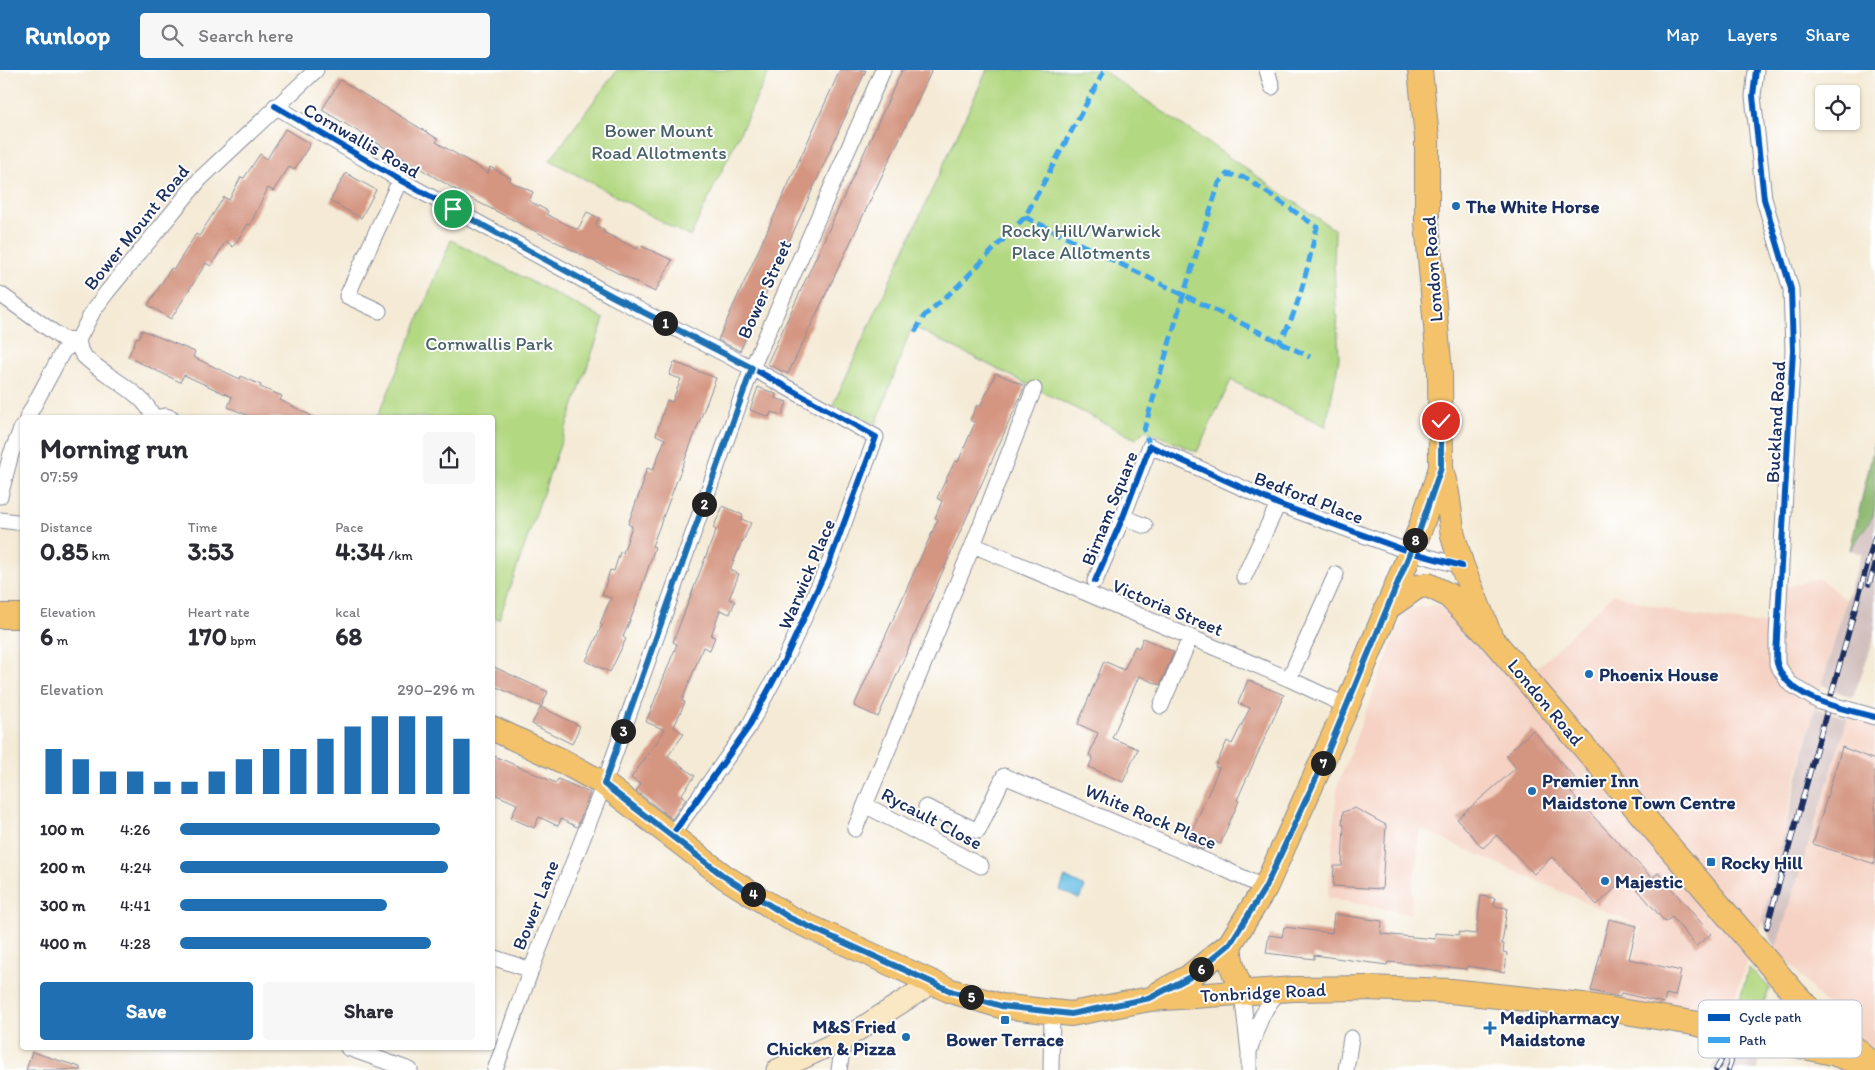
<!DOCTYPE html>
<html lang="en">
<head>
<meta charset="utf-8">
<style>
  body { margin:0; font-family:Itim,sans-serif; background:#f7f7f7; color:#2b2b33; height:100vh; display:flex; flex-direction:column; font-size:19px; white-space:nowrap }
  * { box-sizing:border-box; margin:0 }
  p { font-size:16px; color:#7c7c81 }
  .icon { flex:none; width:28px; height:28px; fill:none; stroke:currentColor; stroke-width:2; stroke-linecap:round; stroke-linejoin:round }
  .map { position:relative; flex:1; overflow:hidden }
  .details { position:absolute; left:20px; top:345px; width:475px; height:635px; display:flex; flex-direction:column; background:#fff; border-radius:5px; box-shadow:0 1px 4px #0004 }
  .details>* { flex:none }
  .buttons { position:absolute; left:1815px; top:15px; display:grid; gap:10px }
  .buttons a { display:grid; place-items:center; width:45px; height:45px; border-radius:5px; background:#fff; box-shadow:0 1px 4px #0004; font-size:25px }
  .pin { position:absolute; display:grid; place-items:center; width:42px; height:42px; color:#fff; margin:-21px; border:2px solid #fff; border-radius:50%; box-shadow:0 1px 5px #0007 }
  .km { position:absolute; width:25px; height:25px; margin:-12px; border-radius:50%; background:#222; color:#fff; font-size:14px; line-height:25px; text-align:center }
  .round { display:grid; place-items:center; flex:none; width:52px; height:52px; border-radius:5px; background:#f7f7f7 }
  .headline { display:flex; align-items:center; justify-content:space-between; height:85px; padding:0 20px }
  h1 { font-size:28px; font-weight:700; line-height:38px }
  .stats { display:grid; grid-template-columns:repeat(3,1fr); gap:8px; height:85px; padding:5px 20px }
  .stats div { display:grid; align-content:center }
  .stats b { font-size:25px; font-weight:700 }
  .stats small { font-size:14px; font-weight:400 }
  .stats p { font-size:14px }
  .chart { height:140px; padding:10px 20px }
  .chart p { display:flex; justify-content:space-between }
  .chart svg { width:100%; height:90px; margin-top:5px; stroke:#1f6fb2; stroke-width:6 }
  .cta { display:flex; gap:10px; margin-top:auto; padding:10px 20px }
  .cta a { flex:1; height:58px; border-radius:5px; background:#1f6fb2; color:#fff; font-size:20px; font-weight:700; line-height:58px; text-align:center }
  .cta a+a { background:#f7f7f7; color:#2b2b33 }
  ul { padding:0 20px; list-style:none; font-size:16px }
  li { display:grid; grid-template-columns:80px 60px 1fr; align-items:center; height:38px }
  li i { height:12px; border-radius:6px; background:#1f6fb2 }
  header { display:flex; align-items:center; gap:30px; box-sizing:border-box; height:70px; padding:0 25px; background:#1f6fb2; color:#fff }
  header strong { font-size:24px }
  nav { display:flex; gap:28px; margin-inline-start:auto; font-size:18px }
  .search { width:350px; height:45px; background:#f7f7f7; display:flex; align-items:center; gap:12px; box-sizing:border-box; padding:0 18px; border-radius:5px; color:#7c7c81; font-size:19px }
  .map>svg:first-child { display:block }
  .built { fill:#f5d2c3 }
  .industrial { fill:#d1bfbd }
  .green { fill:#b2d881; stroke:#668470 }
  .forest { fill:#8db86f; stroke:#547466 }
  .water { fill:#69c0e6; stroke:#4278a2 }
  .building { fill:#d49581 }
  .lines { fill:none; stroke-linecap:round; stroke-linejoin:round }
  .street-casing { stroke:#888c9a; stroke-width:17 }
  .secondary-casing { stroke:#888c9a; stroke-width:23 }
  .primary-casing { stroke:#888c9a; stroke-width:26 }
  .street { stroke:#fff; stroke-width:15 }
  .secondary { stroke:#fae7c3; stroke-width:21 }
  .primary { stroke:#f3c26a; stroke-width:24 }
  .rail-casing { stroke:#1b2f5e; stroke-width:5.5 }
  .rail { stroke:#fff; stroke-width:4; stroke-dasharray:11; stroke-linecap:butt }
  .street-bridge-casing { stroke:#888c9a; stroke-width:17; stroke-linecap:butt }
  .street-bridge { stroke:#fff; stroke-width:15 }
  .quiet { stroke:#3da3ed; stroke-width:5; stroke-dasharray:10 5; stroke-linecap:butt }
  .cycleway-casing { stroke:#fff; stroke-width:9 }
  .cycleway { stroke:#0057b8; stroke-width:6 }
  .route-casing { stroke:#fff; stroke-width:10 }
  .route { stroke:#1f6fb2; stroke-width:6 }
  .poi-dot { fill:#1f6fb2; stroke:#fff; stroke-width:2 }
  .labels { text-anchor:middle; stroke-width:4; stroke-linejoin:round; paint-order:stroke }
  .park-label { font-size:19px; fill:#486268; stroke:#fff }
  .street-label { font-size:19px; fill:#1b2f5e; stroke:#fff }
  .poi-label { font-size:19px; font-weight:bold; fill:#1b2f5e; stroke:#fff; text-anchor:start }
  .key { fill:#fff; stroke:#bbc1cf; stroke-width:1 }
  .key-label { font-size:14px; fill:#1b2f5e }
</style>
</head>
<body>
<header>
<strong>Runloop</strong>
<div class="search"><svg class="icon" aria-label="search" viewBox="0 0 24 24"><circle cx="10" cy="10" r="6"/><path d="M15 15l6 6"/></svg>Search here</div>
<nav><a>Map</a><a>Layers</a><a>Share</a></nav>
</header>
<div class="map">
<svg width="1875" height="1000" viewBox="0 0 1875 1000">
  <rect width="100%" height="100%" fill="#fff"/>
  <filter id="ink" filterUnits="userSpaceOnUse"><feTurbulence type="fractalNoise" baseFrequency=".02" numOctaves="2"/><feDisplacementMap in="SourceGraphic" scale="10" xChannelSelector="R" yChannelSelector="G"/><feConvolveMatrix kernelMatrix="1 2 1 2 8 2 1 2 1" color-interpolation-filters="sRGB"/></filter>
  <filter id="wash" filterUnits="userSpaceOnUse"><feTurbulence type="fractalNoise" baseFrequency=".0096" numOctaves="4" result="noise"/><feDisplacementMap in="SourceGraphic" scale="20" xChannelSelector="R" yChannelSelector="G"/><feGaussianBlur stdDeviation="1.12" result="paint"/><feColorMatrix in="noise" values="0 0 0 0 0 0 0 0 0 0 0 0 0 0 0 0 0 1.4 0 .05"/><feComposite in="paint" operator="in"/></filter>
  <g filter="url(#wash)">
    <rect width="100%" height="100%" fill="#f4ead5"/>
    <!-- built -->
    <path class="built" d="M1819,508L1846,530L1798,699L1762,851L1727,948L1623,935L1641,857L1420,759L1410,844L1328,828L1337,717L1405,539L1438,535L1538,597L1613,524L1687,545L1770,555L1776,520Z
      M1848,648L1875,656V978L1855,968L1776,878L1807,775L1809,774Z"/>
    <!-- industrial -->
    <path class="industrial" d="M1875,372V566L1853,628L1822,615L1846,530L1862,484L1850,480Z
      M1815,638L1848,648L1776,878L1762,851Z
      M1722,975L1760,983L1758,1000H1712Z"/>
    <!-- green -->
    <path class="green" d="M617,0H770L690,167L550,90Z
      M987,0H1102L1335,160L1334,197L1339,288L1326,356L1260,326L1231,310L1197,382L1145,360L1136,369L912,256L876,354L833,335Z
      M451,170L604,249L499,549L492,547V348L378,347Z
      M1749,898L1770,918L1758,945H1735Z"/>
    <!-- forest -->
    <path class="forest" d="M1875,372V437L1873,446L1850,480Z"/>
    <!-- water -->
    <path class="water" d="M1065,807L1085,817L1079,829L1060,820Z"/>
    <g id="blocks">
      <!-- building -->
      <path class="building" d="M840,0H866L740,281L718,270Z
        M902,0H932L788,304L767,294Z
        M340,10L438,69L436,72L488,103L490,97L511,108L509,111L533,122L529,131L548,141L546,144L576,159L577,158L578,159L587,142L599,148L595,155L604,160L603,162L637,179L639,175L672,190L655,222L468,127L322,40Z
        M285,59L310,74L294,100L289,97L273,121L268,118L250,155L248,154L233,177L226,171L211,196L206,193L171,249L148,235L171,198L174,199L196,164L199,166L224,127L229,130L241,107L244,108L260,84L267,89Z
        M346,103L376,120L361,148L330,131Z
        M142,260L195,282L193,287L240,309L241,306L261,315L260,317L282,326L280,330L316,348H254L228,337L232,327L184,305L180,312L128,287L137,267L139,268Z
        M674,292L716,308L652,476L655,477L634,541L623,567L626,569L610,602L586,591L602,555L600,554L611,528L602,525L610,500L614,501L620,482L623,483L632,456L628,454L644,411L643,410L647,398L653,400L665,369L656,365L667,330L672,332L681,309L669,305Z
        M996,303L1025,316L878,647L854,636L938,449L935,448L942,431L937,428L955,391L958,392L975,353L970,350L977,335L980,337Z
        M758,317L776,324L775,328L787,332L782,345L771,342L769,347L750,340Z
        M723,436L743,445L741,449L751,453L743,471H742L730,500L739,504L729,529L735,531L730,544L720,540L711,566L715,567L710,580L703,577L682,631L685,632L674,657L684,664L668,686L695,706L681,725L686,729L672,749L636,721L641,715L631,708L665,660L646,652L677,574L673,572L716,460L713,458Z
        M1143,568L1174,582L1160,615L1139,606L1112,668L1138,679L1123,712L1089,697L1093,687L1089,685L1098,663L1078,654L1104,591L1124,600L1135,576L1139,578Z
        M492,596L548,622L541,637L492,615Z
        M1248,610L1284,625L1237,730L1239,731L1220,774L1207,768L1203,780L1187,773L1219,698L1215,697L1227,671L1232,674L1250,638L1238,633Z
        M541,637L580,656L572,674L532,654Z
        M1533,660L1581,715L1571,723L1652,808L1658,803L1711,864L1696,876L1672,847L1665,852L1627,807L1597,835L1552,787L1534,804L1497,765L1483,778L1457,749L1516,698L1506,685Z
        M1842,677L1875,690V794L1813,774Z
        M492,685L556,713L558,709L590,723L577,757L561,749L558,756L539,747L534,758L511,748L517,734L492,723Z
        M1355,738L1386,755L1382,819L1333,816L1334,796H1342L1344,755L1342,754L1343,742Z
        M1481,826L1495,828L1494,836L1507,838L1502,874H1504L1503,882L1507,883L1505,902L1467,896V899L1388,892L1387,895L1314,885V889L1266,883L1269,865L1282,867L1284,857L1332,863L1334,844L1382,851L1381,864L1435,869V863L1459,865V862L1476,864Z
        M1609,849L1637,856L1629,889L1681,901L1675,926L1666,924L1664,933L1621,923L1620,927L1591,921Z
        M32,982L80,997V1000H26Z"/>
    </g>
  </g>
  <g filter="url(#ink)">
    <use href="#blocks" fill-opacity="0" stroke="#888c9a" stroke-width="1"/>
    <g class="lines">
      <!-- street casing -->
      <g class="street-casing">
        <path id="street" d="M1267,0L1272,17
          M1756,0L1753,26L1764,129L1791,219L1793,280L1777,566V594L1789,613L1820,632
          M275,36L400,110L612,226L752,298L876,367L828,496L785,589L748,658L672,765
          M0,224L63,269L78,270
          M379,241L347,226L400,110
          M27,348L63,281L78,270
          M153,348C147,323 100,304 83,285C80,282 79,275 78,270L93,241L107,222L200,109L316,0
          M154,348L166,346L172,348
          M0,426L11,384L22,357
          M1123,447L1145,456
          M0,450L16,452
          M973,475L1289,609L1347,636
          M1244,507L1278,434
          M1095,511L1123,447L1150,376L1278,434L1410,482L1462,496
          M1289,609L1336,504
          M1161,636L1190,568
          M1847,639L1875,647
          M865,735L981,796
          M926,737L978,761L1004,706L1220,797L1265,818
          M855,759L973,475L1034,319
          M492,887L531,900
          M1242,922L1249,983V1000
          M348,978L410,1000
          M1250,979C1258,955 1262,938 1281,920
          M495,1000L531,900L604,714L752,298L883,0
          M839,1000L844,969
          M1051,1000L1052,942
          M1346,1000L1351,968"/>
      </g>
      <!-- secondary casing -->
      <g class="secondary-casing">
        <path id="secondary" d="M777,1000L844,969L932,913"/>
      </g>
      <!-- primary casing -->
      <g class="primary-casing">
        <path id="primary" d="M1420,0L1427,68V153L1440,303L1441,398L1447,423L1453,466L1462,496L1491,568L1794,923L1811,941L1868,990
          M1387,538L1417,517L1428,515L1448,525L1486,563
          M0,546H22
          M492,658L560,690L604,714L725,807L790,848L951,921L1001,936L1071,944L1150,929L1294,919L1366,918L1451,921L1583,935L1693,953L1833,983L1875,999
          M1230,874C1228,890 1236,907 1242,922
          M1158,924L1189,907L1230,874L1265,818L1347,636L1420,459L1441,398
          M1777,970L1794,923"/>
      </g>
      <!-- street -->
      <use href="#street" class="street"/>
      <!-- secondary -->
      <use href="#secondary" class="secondary"/>
      <!-- primary -->
      <use href="#primary" class="primary"/>
      <!-- rail casing -->
      <g class="rail-casing">
        <path id="rail" d="M1869,514L1875,495
          M1767,857L1875,467
          M1716,1000L1728,978
          M1728,1000L1735,979"/>
      </g>
      <!-- rail -->
      <use href="#rail" class="rail"/>
      <!-- street-bridge casing -->
      <g class="street-bridge-casing">
        <path id="street-bridge" d="M1820,632L1847,639"/>
      </g>
      <!-- street-bridge -->
      <use href="#street-bridge" class="street-bridge"/>
      <!-- quiet -->
      <path class="quiet" d="M1025,147L1310,287
        M915,262L924,246L958,216L1025,147L1104,1
        M1150,376L1144,360L1183,226L1219,113L1227,104L1246,108L1317,157C1309,189 1298,248 1278,273"/>
      <!-- cycleway casing -->
      <g class="cycleway-casing">
        <path id="cycleway" d="M1756,0L1753,26L1764,129L1791,219L1793,280L1777,566C1777,575 1775,585 1777,593C1786,629 1845,639 1875,647
          M275,36L400,110L612,226L752,298L876,367L828,496L785,589L748,658L672,765
          M1095,511L1123,447L1150,376L1278,434L1410,482L1462,496"/>
      </g>
      <!-- cycleway -->
      <use href="#cycleway" class="cycleway"/>
    </g>
  </g>
  <g class="lines" filter="url(#ink)">
    <!-- route casing -->
    <g class="route-casing">
      <path id="route" d="M453,139L612,226L752,298L604,714L725,807L790,848L951,921L1001,936L1071,944L1150,928L1190,907L1230,874L1265,818L1323,693L1420,459L1441,398V351"/>
    </g>
    <!-- route -->
    <use href="#route" class="route"/>
  </g>
  <!-- markers -->
  <g class="poi-dot">
    <circle cx="1456" cy="136" r="5"/>
    <circle cx="1589" cy="604" r="5"/>
    <circle cx="1532" cy="721" r="5"/>
    <rect x="1706" y="787" width="10" height="10" rx="2.5"/>
    <circle cx="1605" cy="811" r="5"/>
    <rect x="1000" y="945" width="10" height="10" rx="2.5"/>
    <path d="M1487.5 950.5h5v5h5v5h-5v5h-5v-5h-5v-5h5z"/>
    <circle cx="906" cy="967" r="5"/>
  </g>
  <g class="labels">
    <!-- park labels -->
    <g class="park-label">
      <text x="659" y="67">Bower Mount<tspan x="659" dy="22">Road Allotments</tspan></text>
      <text x="1081" y="167">Rocky Hill/Warwick<tspan x="1081" dy="22">Place Allotments</tspan></text>
      <text x="489" y="280">Cornwallis Park</text>
    </g>
    <!-- street labels -->
    <g class="street-label">
      <text transform="translate(362 70) rotate(30)" y="7">Cornwallis Road</text>
      <text transform="translate(136 157) rotate(-51)" y="7">Bower Mount Road</text>
      <text transform="translate(1432 199) rotate(-94)" y="7">London Road</text>
      <text transform="translate(764 219) rotate(-66)" y="7">Bower Street</text>
      <text transform="translate(1775 352) rotate(-87)" y="7">Buckland Road</text>
      <text transform="translate(1309 427) rotate(21)" y="7">Bedford Place</text>
      <text transform="translate(1109 438) rotate(-68)" y="7">Birnam Square</text>
      <text transform="translate(806 504) rotate(-67)" y="7">Warwick Place</text>
      <text transform="translate(1168 537) rotate(23)" y="7">Victoria Street</text>
      <text transform="translate(1546 632) rotate(50)" y="7">London Road</text>
      <text transform="translate(1151 746) rotate(23)" y="7">White Rock Place</text>
      <text transform="translate(932 748) rotate(28)" y="7">Rycault Close</text>
      <text transform="translate(535 835) rotate(-68)" y="7">Bower Lane</text>
      <text transform="translate(1263 922) rotate(-3)" y="7">Tonbridge Road</text>
    </g>
    <!-- poi labels -->
    <g class="poi-label">
      <text x="1466" y="143">The White Horse</text>
      <text x="1599" y="611">Phoenix House</text>
      <text x="1542" y="717">Premier Inn<tspan x="1542" dy="22">Maidstone Town Centre</tspan></text>
      <text x="1721" y="799">Rocky Hill</text>
      <text x="1615" y="818">Majestic</text>
      <text x="1500" y="954">Medipharmacy<tspan x="1500" dy="22">Maidstone</tspan></text>
      <text x="896" y="963" text-anchor="end">M&amp;S Fried<tspan x="896" dy="22">Chicken &amp; Pizza</tspan></text>
      <text x="1005" y="976" text-anchor="middle">Bower Terrace</text>
    </g>
  </g>
  <!-- legend -->
  <rect x="1698" y="930" width="164" height="58" rx="8" class="key"/>
  <rect x="1708" y="944" width="22" height="7" fill="#0057b8"/>
  <rect x="1708" y="967" width="22" height="6" fill="#3da3ed"/>
  <g class="key-label">
    <text x="1739" y="952">Cycle path</text>
    <text x="1739" y="975">Path</text>
  </g>
</svg>
<div class="buttons">
<a><svg class="icon" aria-label="locate" viewBox="0 0 24 24"><circle cx="12" cy="12" r="6"/><path d="M12 2v4M12 18v4M2 12h4M18 12h4"/></svg></a>
</div>
<div class="pin" style="left:453px;top:139px;background:#1e9e55"><svg class="icon" aria-label="arrive" viewBox="0 0 24 24"><path d="M6 21V4h12l-3 4 3 4H6"/></svg></div>
<div class="pin" style="left:1441px;top:351px;background:#d93025"><svg class="icon" aria-label="check" viewBox="0 0 24 24"><path d="M5 12l5 5 9-10"/></svg></div>
<b class="km" style="left:665px;top:253px">1</b>
<b class="km" style="left:704px;top:434px">2</b>
<b class="km" style="left:623px;top:661px">3</b>
<b class="km" style="left:753px;top:824px">4</b>
<b class="km" style="left:971px;top:927px">5</b>
<b class="km" style="left:1201px;top:899px">6</b>
<b class="km" style="left:1323px;top:693px">7</b>
<b class="km" style="left:1415px;top:470px">8</b>
<section class="details">
<div class="headline"><div><h1>Morning run</h1><p>07:59</p></div><a class="round"><svg class="icon" aria-label="share" viewBox="0 0 24 24"><path d="M12 15V3M7 8l5-5 5 5M5 13v7h14v-7"/></svg></a></div>
<div class="stats">
<div><p>Distance</p><b>0.85<small> km</small></b></div>
<div><p>Time</p><b>3:53</b></div>
<div><p>Pace</p><b>4:34<small> /km</small></b></div>
</div>
<div class="stats">
<div><p>Elevation</p><b>6<small> m</small></b></div>
<div><p>Heart rate</p><b>170<small> bpm</small></b></div>
<div><p>kcal</p><b>68</b></div>
</div>
<div class="chart"><p><span>Elevation</span>290–296 m</p>
<svg viewBox="0 0 160 44" preserveAspectRatio="none"><path d="M5 44V22M15 44V27M25 44V33M35 44V33M45 44V38M55 44V38M65 44V33M75 44V27M85 44V22M95 44V22M105 44V17M115 44V11M125 44V6M135 44V6M145 44V6M155 44V17"/></svg>
</div>
<ul>
<li><b>100 m</b>4:26<i style="width:88%"></i></li>
<li><b>200 m</b>4:24<i style="width:91%"></i></li>
<li><b>300 m</b>4:41<i style="width:70%"></i></li>
<li><b>400 m</b>4:28<i style="width:85%"></i></li>
</ul>
<div class="cta"><a>Save</a><a>Share</a></div>
</section>
</div>
</body>
</html>
